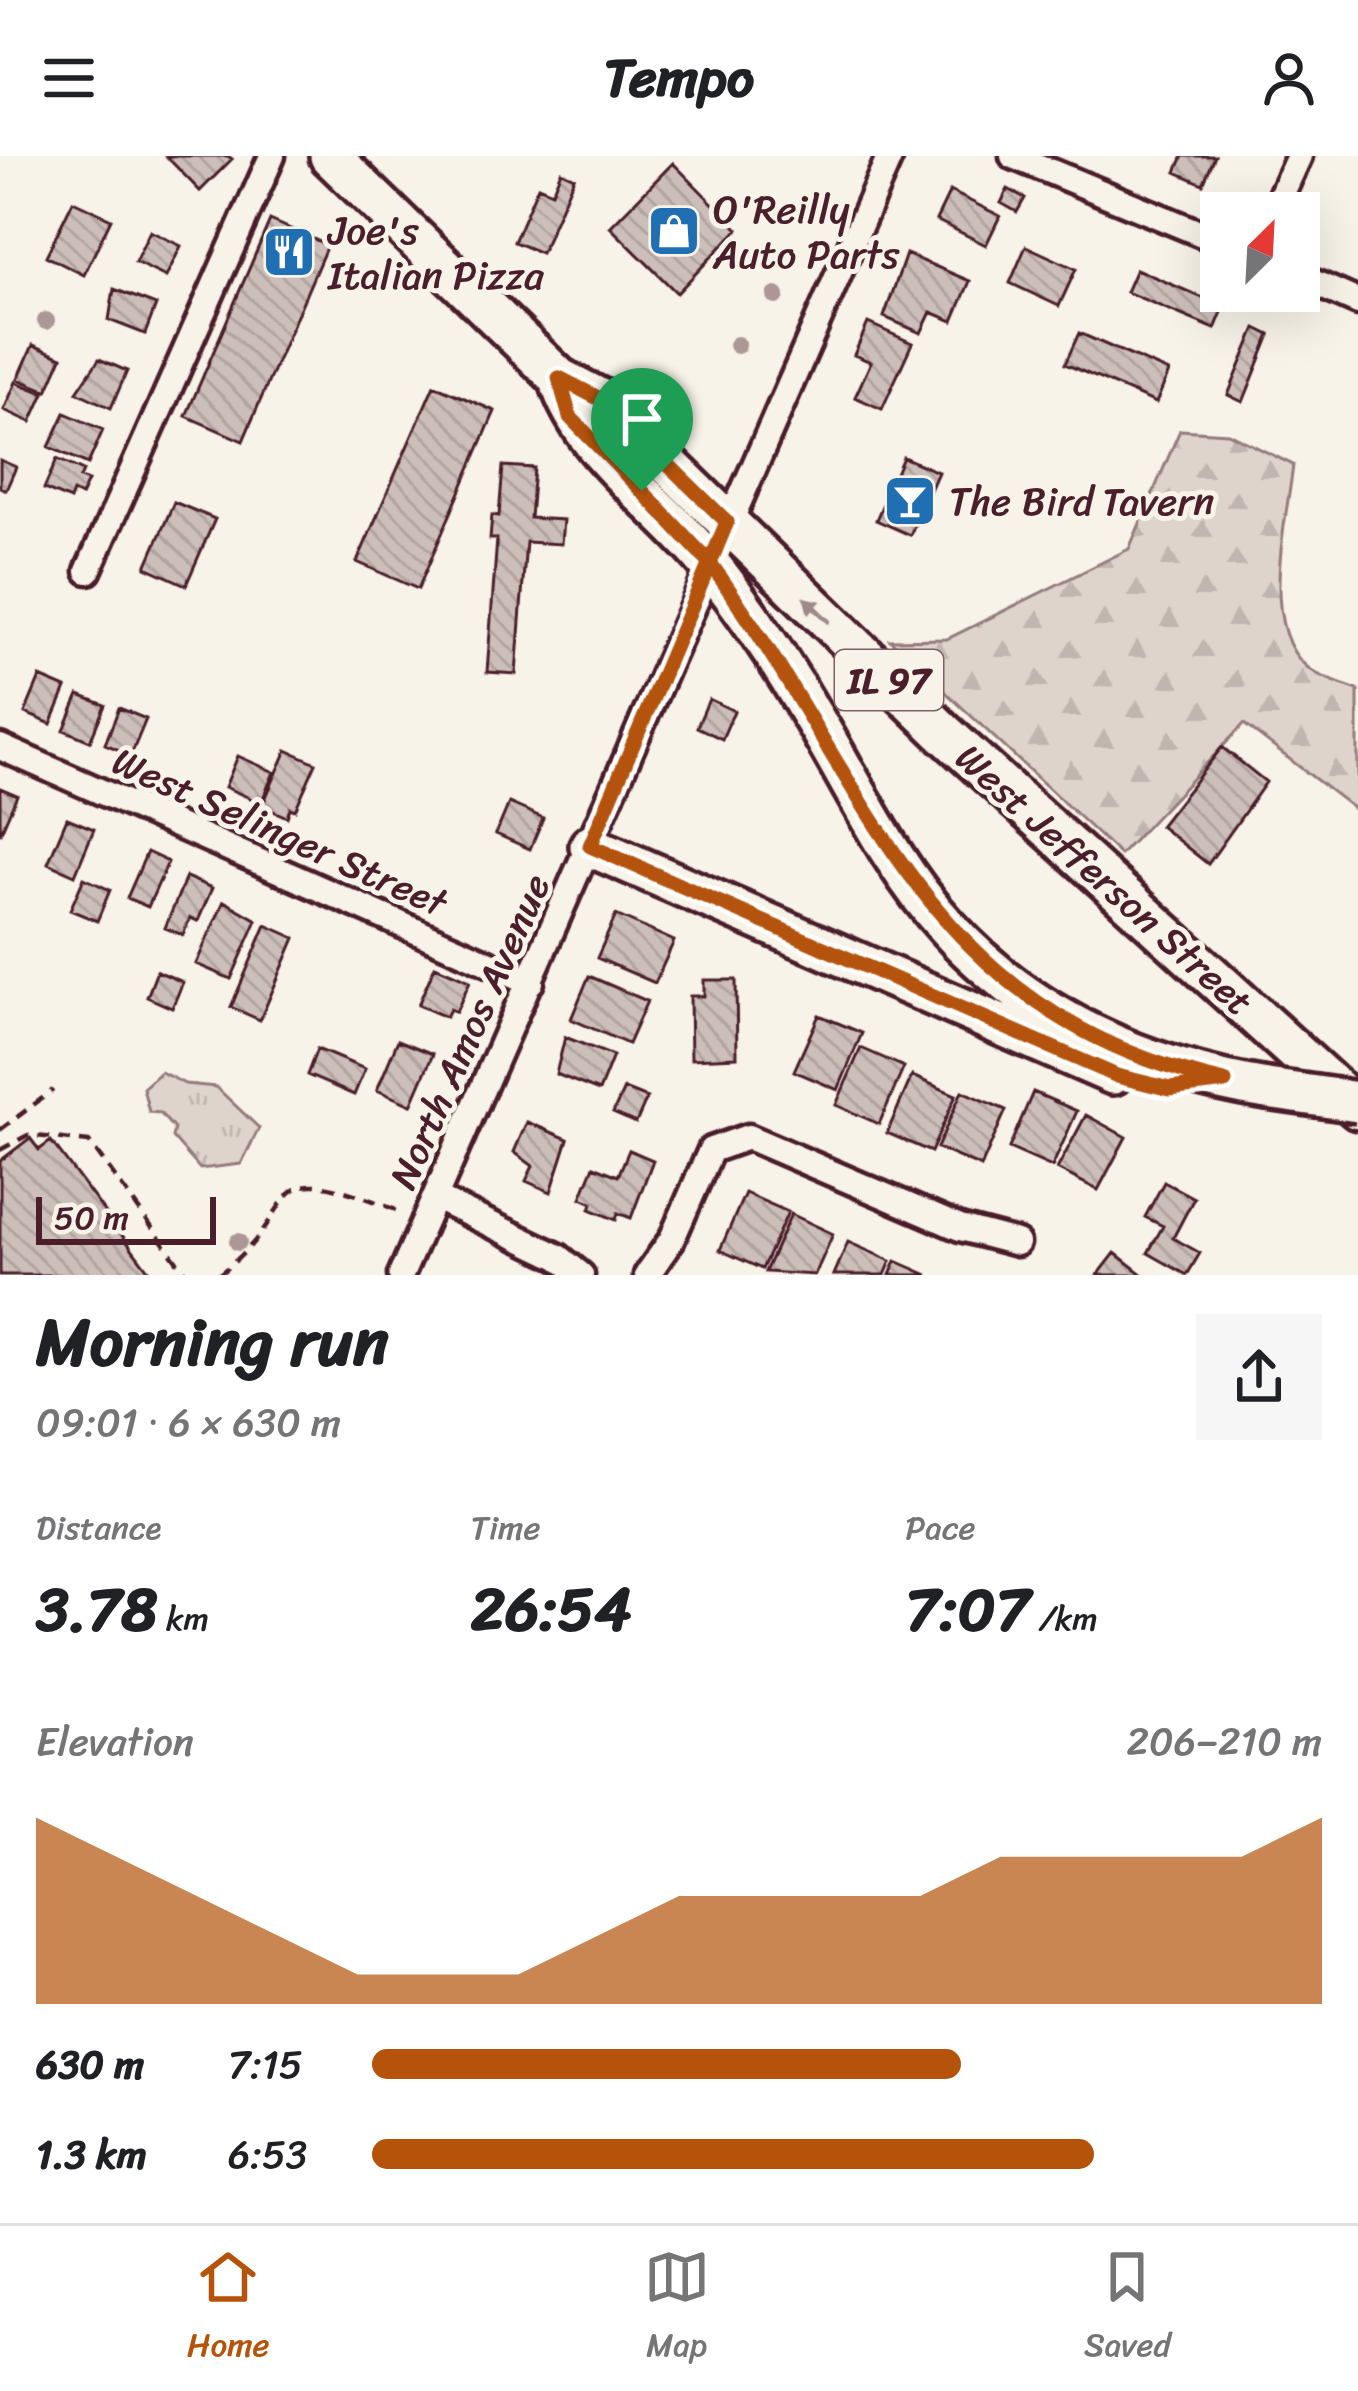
<!DOCTYPE html>
<html lang="en">
<head>
<meta charset="utf-8">
<style>
  body { margin:0; font-family:Sriracha,sans-serif; background:#f6f6f6; color:#202124; height:100vh; display:flex; flex-direction:column; font-size:45px; white-space:nowrap }
  * { box-sizing:border-box; margin:0 }
  p { font-size:39px; color:#757577 }
  .icon { flex:none; width:66px; height:66px; fill:none; stroke:currentColor; stroke-width:2; stroke-linecap:round; stroke-linejoin:round }
  .map { position:relative; height:1119px; overflow:hidden }
  .sheet { display:flex; flex-direction:column; background:#fff; flex:1 }
  .sheet>* { flex:none }
  .needle { width:78px; rotate:24deg }
  .tools { position:absolute; left:1200px; top:36px; display:grid; gap:24px }
  .tools a { display:grid; place-items:center; width:120px; height:120px; border-radius:0px; background:#fff; box-shadow:0 12px 48px #0002; font-size:60px }
  .scale { position:absolute; left:36px; bottom:30px; width:180px; box-sizing:border-box; padding-left:12px; border:6px solid #4a1f2b; border-top:0; font-size:33px; line-height:42px; white-space:nowrap; color:#4a1f2b; -webkit-text-stroke:9px #f7f3e8; paint-order:stroke }
  .pin { position:absolute; display:grid; place-items:center; width:102px; height:102px; color:#fff; margin:-123px -51px; border-radius:50% 50% 50% 0; rotate:-45deg; box-shadow:0 0 12px #0007 }
  .pin .icon { rotate:45deg }
  .round { display:grid; place-items:center; flex:none; width:126px; height:126px; border-radius:0px; background:#f6f6f6 }
  .headline { display:flex; align-items:center; justify-content:space-between; height:204px; padding:0 36px }
  h1 { font-size:66px; font-weight:800; line-height:90px }
  .figures { display:grid; grid-template-columns:repeat(3,1fr); gap:18px; height:204px; padding:12px 36px }
  .figures div { display:grid; align-content:center }
  .figures b { font-size:60px; font-weight:800 }
  .figures small { font-size:33px; font-weight:400 }
  .figures p { font-size:33px }
  .chart { height:336px; padding:24px 36px }
  .chart p { display:flex; justify-content:space-between }
  .chart svg { width:100%; height:216px; margin-top:12px; fill:#b45309; opacity:.7 }
  ul { padding:0 36px; list-style:none; font-size:39px }
  li { display:grid; grid-template-columns:192px 144px 1fr; align-items:center; height:90px }
  li i { height:30px; border-radius:15px; background:#b45309 }
  header { display:flex; justify-content:space-between; align-items:center; height:156px; padding:0 36px; background:#fff; font-size:54px; font-weight:800 }
  .dock { display:flex; justify-content:space-around; align-items:center; height:168px; border-top:3px solid #e0e0e0; background:#fff; font-size:33px; color:#757577 }
  .dock a { display:grid; justify-items:center; gap:6px }
  .dock .on { color:#b45309 }
  .map>svg:first-child { display:block }
  .forest { fill:url(#forest-firs); stroke:#947a7c; stroke-width:3 }
  .park { fill:url(#park-tufts); stroke:#947a7c; stroke-width:3 }
  .building { fill:url(#building-back-hatch); stroke:#4a1f2b; stroke-width:3 }
  .lines { fill:none; stroke-linecap:round; stroke-linejoin:round }
  .minor-casing { stroke:#4a1f2b; stroke-width:33 }
  .primary-casing { stroke:#4a1f2b; stroke-width:48 }
  .path { stroke:#4a1f2b; stroke-width:4.5; stroke-dasharray:12 9; stroke-linecap:butt }
  .minor { stroke:#f7f3e8; stroke-width:24 }
  .primary { stroke:#f7f3e8; stroke-width:39 }
  .primary-bridge-casing { stroke:#4a1f2b; stroke-width:48; stroke-linecap:butt }
  .primary-bridge { stroke:#f7f3e8; stroke-width:39 }
  .tree { fill:#ac9796 }
  .oneway { fill:#a0898a }
  .route-casing { stroke:#fff; stroke-width:24 }
  .route { stroke:#b45309; stroke-width:15 }
  .labels { text-anchor:middle; stroke-width:10; stroke-linejoin:round; paint-order:stroke }
  .shield { fill:#f7f3e8; stroke:#7e5f64; stroke-width:3 }
  .shield-label { font-size:36px; font-weight:bold; fill:#4a1f2b }
  .poi-label { font-size:39px; fill:#4a1f2b; stroke:#f7f3e8; text-anchor:start }
  .street-label { font-size:39px; fill:#4a1f2b; stroke:#f7f3e8 }
</style>
</head>
<body>
<header><svg class="icon" aria-label="menu" viewBox="0 0 24 24"><path d="M4 6h16M4 12h16M4 18h16"/></svg>Tempo<svg class="icon" aria-label="person" viewBox="0 0 24 24"><circle cx="12" cy="8" r="4"/><path d="M4 21q1-7 8-7t8 7"/></svg></header>
<div class="map">
<svg width="1358" height="1119" viewBox="0 0 1358 1119">
  <defs>
    <pattern id="forest-firs" width="22" height="20" patternUnits="userSpaceOnUse" patternTransform="scale(3)"><rect width="22" height="20" fill="#ded4cc"/><path d="M5 1l3.5 6h-7zM16 11l3.5 6h-7z" fill="#c0b6af"/></pattern>
    <pattern id="park-tufts" width="24" height="20" patternUnits="userSpaceOnUse" patternTransform="scale(3)"><rect width="24" height="20" fill="#ded4cc"/><path d="M3 7l-1-3M5 7V3M7 7l1-3M15 17l-1-3M17 17v-4M19 17l1-3" fill="none" stroke="#c0b6af"/></pattern>
    <pattern id="building-back-hatch" width="6" height="6" patternUnits="userSpaceOnUse" patternTransform="scale(3)"><rect width="6" height="6" fill="#ccbfb9"/><path d="M-1 5l2 2M0 0l6 6M5-1l2 2" fill="none" stroke="#b1a49f"/></pattern>
  </defs>
  <rect width="100%" height="100%" fill="#f7f3e8"/>
  <filter id="ink" filterUnits="userSpaceOnUse"><feTurbulence type="fractalNoise" baseFrequency=".00833" numOctaves="2"/><feDisplacementMap in="SourceGraphic" scale="24" xChannelSelector="R" yChannelSelector="G"/><feConvolveMatrix kernelMatrix="1 2 1 2 8 2 1 2 1" color-interpolation-filters="sRGB"/></filter>
  <g filter="url(#ink)">
    <!-- forest -->
    <path class="forest" d="M1180,274L1228,277L1293,309C1287,366 1255,480 1314,516C1327,524 1344,529 1358,534V656L1244,568L1120,699L890,484L947,483L1129,393Z"/>
    <!-- park -->
    <path class="park" d="M161,916L185,928L216,931L259,972L241,1008L200,1013L172,981L174,973L160,957L149,956L143,932Z"/>
    <!-- building -->
    <path class="building" d="M166,0H228L232,3L200,35Z
      M1183,0H1215L1203,28L1176,16Z
      M673,7L738,73L677,137L610,71Z
      M561,15L574,21L541,97L514,86L538,30L552,36Z
      M1008,33L1025,42L1017,56L1001,47Z
      M950,35L1000,60L986,89L936,64Z
      M73,45L111,63L84,119L46,100Z
      M270,64L327,89L243,285L186,260Z
      M150,75L181,90L166,121L135,106Z
      M1026,90L1076,113L1059,150L1010,127Z
      M906,98L970,125L953,165L931,156L921,177L884,161Z
      M1136,113L1224,151L1215,173L1126,136Z
      M114,133L156,149L145,178L109,164Z
      M868,167L912,187L882,253L855,241L871,206L854,199Z
      M1256,172L1270,179L1243,246L1228,239Z
      M1079,177L1169,216L1156,247L1065,208Z
      M33,189L62,201L47,235L18,223Z
      M99,203L127,215L111,252L77,236Z
      M16,226L44,237L31,266L4,254Z
      M434,229L495,255L418,433L357,406Z
      M65,257L103,274L88,308L49,291Z
      M903,301L938,316L910,379L876,364Z
      M57,303L83,315L80,322L88,325L81,340L73,336L70,344L44,333Z
      M0,304L16,311L6,334L0,331Z
      M503,310L534,312L530,362L563,364L561,388L526,386L516,518L487,516L497,383H490L492,359L499,360Z
      M174,346L215,363L186,429L146,411Z
      M40,521L66,532L51,568L25,557Z
      M79,539L105,549L90,585L64,574Z
      M709,543L734,555L722,583L697,571Z
      M119,552L146,563L131,599L105,588Z
      M1222,591L1266,626L1208,708L1160,670Z
      M287,594L316,607L295,654L290,652L287,661L262,650Z
      M238,600L274,616L261,647L225,631Z
      M0,632L17,639L0,678Z
      M509,647L543,662L530,693L496,678Z
      M67,662L94,673L75,719L48,707Z
      M147,696L168,706L148,751L127,742Z
      M186,721L212,732L198,765L190,762L183,779L165,772Z
      M84,722L110,734L97,765L70,754Z
      M224,745L257,764L231,823L196,808Z
      M616,759L674,785L655,827L597,802Z
      M266,769L295,782L260,864L231,851Z
      M435,810L470,825L456,856L450,853L446,861L418,849Z
      M157,815L183,826L172,852L147,841Z
      M589,820L647,845L628,888L571,863Z
      M704,824H736L737,901L691,903L690,840H704Z
      M819,859L862,877L838,934L794,915Z
      M565,881L613,900L599,935L556,918Z
      M398,884L433,898L411,949L377,934Z
      M861,892L904,911L879,968L836,949Z
      M317,893L365,913L354,939L307,919Z
      M912,920L956,939L931,996L887,977Z
      M624,933L647,942L636,967L613,957Z
      M962,935L1006,954L981,1011L937,992Z
      M1033,936L1077,955L1052,1011L1009,992Z
      M1086,959L1126,981L1098,1034L1057,1013Z
      M527,966L568,983L551,1036L526,1025L533,1010L514,996Z
      M30,982L39,994L51,985L152,1119H0V1005Z
      M629,994L653,1004L631,1062L618,1057L616,1064L590,1053L592,1047L581,1042L594,1010L618,1020Z
      M1164,1026L1194,1042L1173,1082L1200,1097L1187,1119L1148,1097L1163,1070L1145,1061Z
      M745,1037L788,1056L762,1113L720,1094Z
      M791,1058L833,1078L815,1119L765,1116Z
      M848,1086L891,1105L885,1119H834Z
      M1115,1097L1143,1119H1098Z
      M896,1105L928,1119H890Z"/>
    <g class="lines">
      <!-- minor casing -->
      <g class="minor-casing">
        <path id="minor" d="M1013,0L1221,86
          M1273,57L1299,0
          M1299,120L1358,146
          M88,415L272,0
          M0,591L531,826
          M436,1042L559,1101L581,1119
          M401,1119L890,0
          M647,1119L672,1083L711,994L748,981L960,1072L1017,1087"/>
      </g>
      <!-- primary casing -->
      <g class="primary-casing">
        <path id="primary" d="M330,0L559,222L602,244L944,577L1358,953
          M559,222C582,300 663,348 712,411C750,459 784,511 814,563C856,633 891,710 947,771C1030,863 1147,914 1267,933
          M590,690L1113,918"/>
      </g>
      <!-- path -->
      <path class="path" d="M0,974L53,934
        M0,994L28,979L89,986L187,1119
        M218,1119C311,1050 253,995 396,1054"/>
      <!-- minor -->
      <use href="#minor" class="minor"/>
      <!-- primary -->
      <use href="#primary" class="primary"/>
      <!-- primary-bridge casing -->
      <g class="primary-bridge-casing">
        <path id="primary-bridge" d="M1267,933L1358,946"/>
      </g>
      <!-- primary-bridge -->
      <use href="#primary-bridge" class="primary-bridge"/>
    </g>
    <!-- trees -->
    <g class="tree">
      <circle cx="776" cy="140" r="9"/>
      <circle cx="46" cy="165" r="9"/>
      <circle cx="737" cy="189" r="9"/>
      <circle cx="238" cy="1086" r="9"/>
    </g>
    <!-- one-way arrows -->
    <defs><path id="oneway-solid" d="M-6-.8H1V-3.2L6.5 0L1 3.2V.8H-6Z" transform="scale(3)"/></defs>
    <use class="oneway" href="#oneway-solid" transform="translate(817 454) rotate(-136)"/>
  </g>
  <g class="lines" filter="url(#ink)">
    <!-- route casing -->
    <g class="route-casing">
      <path id="route" d="M642,335L710,407L590,690L1117,920L1170,933L1225,926C921,858 872,629 710,407L727,366L602,244L559,222L570,261L642,335"/>
    </g>
    <!-- route -->
    <use href="#route" class="route"/>
  </g>
  <!-- icons -->
  <defs>
    <g id="shop-square" transform="scale(2.7)"><rect x="-9" y="-9" width="18" height="18" rx="4" fill="#1f6fb2" stroke="#f7f3e8"/><path d="M-5-2.5h2.3a2.7 3.5 0 0 1 5.4 0H5L5.5 6h-11ZM-1.5-2.5h3a1.5 2.3 0 0 0-3 0Z" fill="#fff"/></g>
    <g id="restaurant-square" transform="scale(2.7)"><rect x="-9" y="-9" width="18" height="18" rx="4" fill="#1f6fb2" stroke="#f7f3e8"/><path d="M-5-6h1v4h1v-4h1v4h1v-4h1v5L-1.5 .5V6h-2V.5L-5-1ZM5-6V6H3V1.5H1.5Q1.5-4 5-6Z" fill="#fff"/></g>
    <g id="bar-square" transform="scale(2.7)"><rect x="-9" y="-9" width="18" height="18" rx="4" fill="#1f6fb2" stroke="#f7f3e8"/><path d="M-6-5H6L.8 .8V4.5H3.5V6h-7V4.5H-.8V.8Z" fill="#fff"/></g>
  </defs>
  <g fill-rule="evenodd">
    <use href="#shop-square" x="674" y="75"/>
    <use href="#restaurant-square" x="289" y="96"/>
    <use href="#bar-square" x="910" y="345"/>
  </g>
  <g class="labels">
    <!-- shield labels -->
    <rect class="shield" x="835" y="494" width="108" height="60" rx="9"/>
    <g class="shield-label">
      <text x="889" y="537">IL 97</text>
    </g>
    <!-- poi labels -->
    <g class="poi-label">
      <text x="713" y="67">O'Reilly<tspan x="713" dy="45">Auto Parts</tspan></text>
      <text x="328" y="88">Joe's<tspan x="328" dy="45">Italian Pizza</tspan></text>
      <text x="949" y="359">The Bird Tavern</text>
    </g>
    <!-- street labels -->
    <g class="street-label">
      <text transform="translate(280 675) rotate(24)" y="14">West Selinger Street</text>
      <text transform="translate(1105 723) rotate(42)" y="14">West Jefferson Street</text>
      <text transform="translate(469 875) rotate(-66)" y="14">North Amos Avenue</text>
    </g>
  </g>
</svg>
<div class="tools">
<a><svg class="needle" viewBox="-14 -14 28 28"><path d="M0-13l5 13h-10z" fill="#e53935"/><path d="M0 13l5-13h-10z" fill="#757577"/></svg></a>
</div>
<div class="scale">50 m</div>
<div class="pin" style="left:642px;top:335px;background:#1e9e55"><svg class="icon" aria-label="arrive" viewBox="0 0 24 24"><path d="M6 21V4h12l-3 4 3 4H6"/></svg></div>
</div>
<section class="sheet">
<div class="headline"><div><h1>Morning run</h1><p>09:01 · 6 × 630 m</p></div><a class="round"><svg class="icon" aria-label="share" viewBox="0 0 24 24"><path d="M12 15V3M7 8l5-5 5 5M5 13v7h14v-7"/></svg></a></div>
<div class="figures">
<div><p>Distance</p><b>3.78<small> km</small></b></div>
<div><p>Time</p><b>26:54</b></div>
<div><p>Pace</p><b>7:07<small> /km</small></b></div>
</div>
<div class="chart"><p><span>Elevation</span>206–210 m</p>
<svg viewBox="0 0 160 44" preserveAspectRatio="none"><path d="M0 44V6L10 14L20 22L30 30L40 38L50 38L60 38L70 30L80 22L90 22L100 22L110 22L120 14L130 14L140 14L150 14L160 6V44z"/></svg>
</div>
<ul>
<li><b>630 m</b>7:15<i style="width:62%"></i></li>
<li><b>1.3 km</b>6:53<i style="width:76%"></i></li>
</ul>
</section>
<nav class="dock">
<a class="on"><svg class="icon" aria-label="home" viewBox="0 0 24 24"><path d="M3 11l9-7 9 7M6 9v11h12V9"/></svg>Home</a>
<a><svg class="icon" aria-label="map" viewBox="0 0 24 24"><path d="M3 6l6-2 6 2 6-2v14l-6 2-6-2-6 2zM9 4v14M15 6v14"/></svg>Map</a>
<a><svg class="icon" aria-label="saved" viewBox="0 0 24 24"><path d="M7 4h10v16l-5-4-5 4z"/></svg>Saved</a>
</nav>
</body>
</html>
